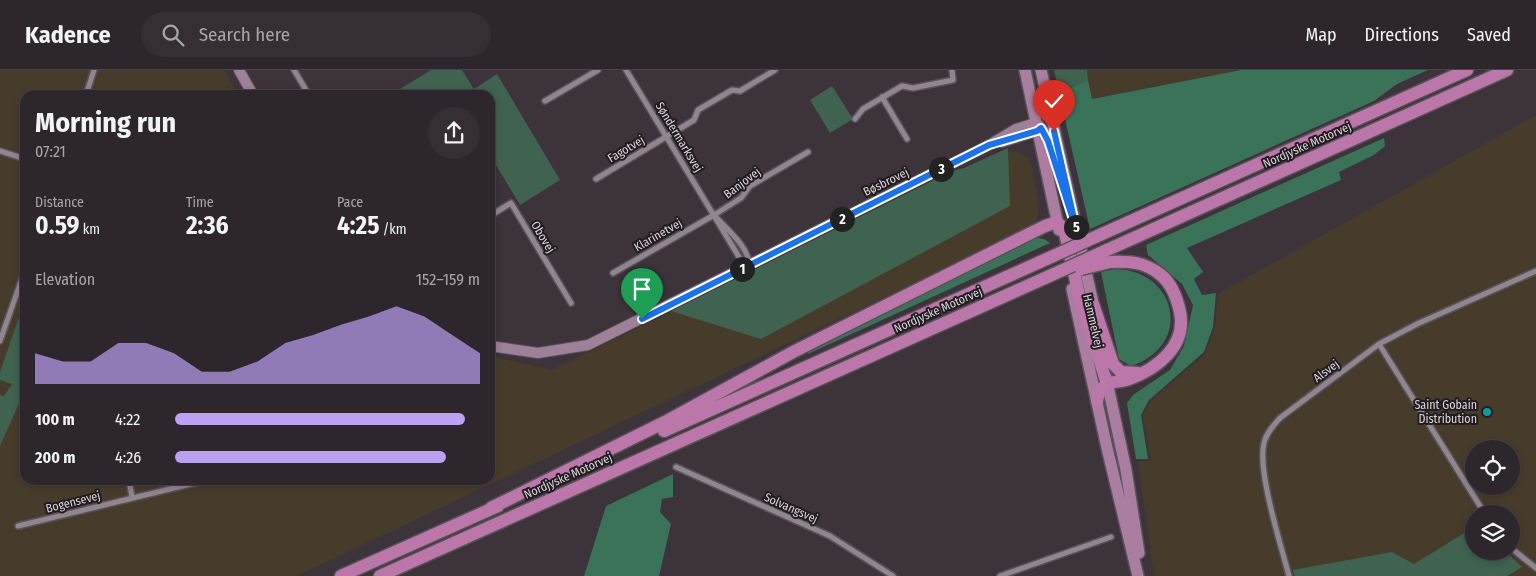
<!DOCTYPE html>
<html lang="en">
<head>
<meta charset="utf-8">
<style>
  body { margin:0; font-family:"Fira Sans Condensed",sans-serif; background:#352e34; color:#f1f3f6; height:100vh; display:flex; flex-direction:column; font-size:19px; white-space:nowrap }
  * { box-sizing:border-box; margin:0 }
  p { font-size:16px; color:#a7a5a9 }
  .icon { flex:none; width:28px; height:28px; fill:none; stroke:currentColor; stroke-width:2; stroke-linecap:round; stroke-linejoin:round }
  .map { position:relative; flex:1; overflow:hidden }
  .drawer { position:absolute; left:20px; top:20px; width:475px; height:395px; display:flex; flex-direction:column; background:#2d262c; border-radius:15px; box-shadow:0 2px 8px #0003,0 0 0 1px #484348 }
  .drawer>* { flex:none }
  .buttons { position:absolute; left:1465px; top:370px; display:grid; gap:10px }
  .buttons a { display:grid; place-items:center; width:55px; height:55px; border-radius:50%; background:#2d262c; box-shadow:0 2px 8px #0003,0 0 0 1px #484348; font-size:25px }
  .pin { position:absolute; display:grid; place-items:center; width:42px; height:42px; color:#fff; margin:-51px -21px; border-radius:50% 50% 50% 0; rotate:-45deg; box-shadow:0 0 5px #0007 }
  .pin .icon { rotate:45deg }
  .km { position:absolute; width:25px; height:25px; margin:-12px; border-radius:50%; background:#222; color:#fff; font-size:14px; line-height:25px; text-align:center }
  .round { display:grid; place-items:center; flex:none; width:52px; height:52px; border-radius:26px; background:#352e34 }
  .summary { display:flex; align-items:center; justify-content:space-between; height:85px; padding:0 15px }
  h1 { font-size:28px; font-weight:700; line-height:38px }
  .metrics { display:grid; grid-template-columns:repeat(3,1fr); gap:8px; height:85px; padding:5px 15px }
  .metrics div { display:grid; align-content:center }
  .metrics b { font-size:25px; font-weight:700 }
  .metrics small { font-size:14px; font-weight:400 }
  .metrics p { font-size:14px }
  .chart { height:140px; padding:10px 15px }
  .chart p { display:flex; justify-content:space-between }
  .chart svg { width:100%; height:90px; margin-top:5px; fill:#bca0f2; opacity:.7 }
  ul { padding:0 15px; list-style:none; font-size:16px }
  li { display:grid; grid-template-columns:80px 60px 1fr; align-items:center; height:38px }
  li i { height:12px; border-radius:6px; background:#bca0f2 }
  header { display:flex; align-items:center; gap:30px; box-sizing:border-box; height:70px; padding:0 25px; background:#2d262c; border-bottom:1px solid #484348 }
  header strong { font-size:24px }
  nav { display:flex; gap:28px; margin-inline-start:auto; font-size:18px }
  .search { width:350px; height:45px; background:#352e34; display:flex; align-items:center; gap:12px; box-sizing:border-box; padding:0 18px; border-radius:28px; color:#a7a5a9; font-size:19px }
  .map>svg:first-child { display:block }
  .industrial { fill:#473c2c; fill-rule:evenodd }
  .green { fill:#3f6251 }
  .forest { fill:#3a7359 }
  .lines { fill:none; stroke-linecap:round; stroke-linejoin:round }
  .street-casing { stroke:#5a5259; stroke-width:8 }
  .secondary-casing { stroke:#5a5259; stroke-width:12 }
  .primary-casing { stroke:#5a5259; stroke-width:14 }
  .highway-casing { stroke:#5a5259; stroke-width:15 }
  .street { stroke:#918590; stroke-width:5 }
  .secondary { stroke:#9e8198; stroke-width:10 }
  .primary { stroke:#ab7da0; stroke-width:11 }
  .highway { stroke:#bc77aa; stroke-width:12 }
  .highway-bridge-casing { stroke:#5a5259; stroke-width:15; stroke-linecap:butt }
  .highway-bridge { stroke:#bc77aa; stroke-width:12 }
  .route-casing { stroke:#fff; stroke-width:10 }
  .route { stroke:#1a73e8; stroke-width:6 }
  .culture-dot { fill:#0f9aa8; stroke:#211c20; stroke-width:2 }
  .labels { text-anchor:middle; stroke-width:4; stroke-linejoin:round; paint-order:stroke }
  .street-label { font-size:12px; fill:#dbd4da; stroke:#211c20 }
  .poi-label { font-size:12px; fill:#dbd4da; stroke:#211c20; text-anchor:end }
</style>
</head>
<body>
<header>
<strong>Kadence</strong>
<div class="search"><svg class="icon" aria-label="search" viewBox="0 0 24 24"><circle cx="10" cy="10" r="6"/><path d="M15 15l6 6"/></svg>Search here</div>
<nav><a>Map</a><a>Directions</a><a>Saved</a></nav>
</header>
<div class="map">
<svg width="1536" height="506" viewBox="0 0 1536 506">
  <rect width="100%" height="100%" fill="#3c333b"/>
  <!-- industrial -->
  <path class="industrial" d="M0,0H224L239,25H25V410H490V286L552,300L1004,81L1019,82L1030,89L1039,135L1037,149L1029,159L297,506H0Z
    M1087,0H1241L1091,29Z
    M1536,45V506H1154L1138,392L1151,390L1143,345L1151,331L1205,284L1215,259L1218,224ZM1474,379H1511V416H1474ZM1474,444H1511V481H1474Z"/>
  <!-- green -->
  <path class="green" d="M431,0H462L474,19L497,4L560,110L520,135L490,85V25H390Z
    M1054,0H1087L1088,10L1059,23Z
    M832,16L853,49L830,63L810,30Z
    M1008,78L1010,136L761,269L671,241L952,101L964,98Z
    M25,230V320L0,376V325L4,326L12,314L0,310V302Z
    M1474,457V481H1505L1522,497L1507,506H1295L1293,500L1392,482L1414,494Z"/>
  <!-- forest -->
  <path class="forest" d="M1241,0H1428L1397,14L1374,31L1090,159L1059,23L1088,10L1092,29Z
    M1384,68L1385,76L1374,85L1339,102L1341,110L1187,178L1203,202L1194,209L1202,225L1216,223L1213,257L1204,282L1149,330L1141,345L1148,389H1136L1127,333L1133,325L1170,300L1184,276L1193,235L1182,214L1148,185L1146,175Z
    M1034,167L1044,169L1050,173L808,284V281Z
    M1115,199C1177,200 1194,275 1131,296L1119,289L1101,202Z
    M673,404V427L662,429L660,442L671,454L659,506H584L606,436Z"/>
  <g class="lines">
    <!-- street casing -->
    <g class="street-casing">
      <path id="street" d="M294,0L309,25
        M626,0L742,192L749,196C750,177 726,159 714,145
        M86,25L94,0
        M882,27L907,69
        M545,31L598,0
        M855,49L863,39L902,16L913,18L953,10L952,0
        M0,81L25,89
        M596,109L694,50L698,40L732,20L740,21L775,0
        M490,146L511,133L571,233
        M613,203L714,145L741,128L750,116L808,82
        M0,271L25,200
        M1379,274L1485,444
        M676,397L830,466L893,506
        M129,410L132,427
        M18,456L207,410
        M1511,478L1536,498
        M1000,506L1111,467
        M1289,506C1281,475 1257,401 1264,373C1266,363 1274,355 1280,348L1379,274L1417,254L1536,201"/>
    </g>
    <!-- secondary casing -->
    <g class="secondary-casing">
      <path id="secondary" d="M239,0L253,25
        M1002,72L1037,61
        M490,276L538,283L588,275L989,75L1016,59L1035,53"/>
    </g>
    <!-- primary casing -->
    <g class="primary-casing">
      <path id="primary" d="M1025,0L1059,160
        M1041,0L1095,242
        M1037,54L1045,63L1053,89
        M1072,219L1107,378L1138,506
        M1106,307L1126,400L1139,483"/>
    </g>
    <!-- highway casing -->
    <g class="highway-casing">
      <path id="highway" d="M1102,164L1467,0
        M1107,180L1507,0
        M1093,234L1113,294L1121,302L1138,303
        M1097,331C1098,325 1101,318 1106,315C1112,311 1122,312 1129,309C1157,299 1187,276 1180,242C1177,228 1172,214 1161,205C1145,192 1130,191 1110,192
        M664,361L1040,192
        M491,438L665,352L795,281L1045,156L1057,152L1064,159L1080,229L1107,314
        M341,506L498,436
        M380,506L1045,208"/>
    </g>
    <!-- street -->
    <use href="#street" class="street"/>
    <!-- secondary -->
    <use href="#secondary" class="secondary"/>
    <!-- primary -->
    <use href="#primary" class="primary"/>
    <!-- highway -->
    <use href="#highway" class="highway"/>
    <!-- highway-bridge casing -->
    <g class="highway-bridge-casing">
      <path id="highway-bridge" d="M1040,192L1102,164
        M1081,199L1110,192
        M1045,208L1107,180"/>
    </g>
    <!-- highway-bridge -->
    <use href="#highway-bridge" class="highway-bridge"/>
  </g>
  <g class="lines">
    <!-- route casing -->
    <g class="route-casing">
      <path id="route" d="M642,249L989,75L1037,61L1041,58L1048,71L1077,162L1054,61"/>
    </g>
    <!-- route -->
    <use href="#route" class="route"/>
  </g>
  <!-- markers -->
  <circle class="culture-dot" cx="1487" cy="342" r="5"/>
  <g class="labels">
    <!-- street labels -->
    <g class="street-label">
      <text transform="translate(679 67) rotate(59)" y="4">Søndermarksvej</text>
      <text transform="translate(1307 75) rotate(-24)" y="4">Nordjyske Motorvej</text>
      <text transform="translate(626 79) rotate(-31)" y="4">Fagotvej</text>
      <text transform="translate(886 112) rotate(-26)" y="4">Bøsbrovej</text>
      <text transform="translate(742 113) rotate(-37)" y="4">Banjovej</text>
      <text transform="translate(658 165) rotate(-30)" y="4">Klarinetvej</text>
      <text transform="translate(543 167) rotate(59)" y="4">Obovej</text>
      <text transform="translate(938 240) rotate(-24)" y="4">Nordjyske Motorvej</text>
      <text transform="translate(1093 251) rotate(77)" y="4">Hammelvej</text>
      <text transform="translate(1326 301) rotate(-37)" y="4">Alsvej</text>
      <text transform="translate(568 406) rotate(-24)" y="4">Nordjyske Motorvej</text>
      <text transform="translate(73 432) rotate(-14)" y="4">Bogensevej</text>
      <text transform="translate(791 438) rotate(24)" y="4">Solvangsvej</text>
    </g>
    <!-- poi labels -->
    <g class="poi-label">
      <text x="1477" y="339">Saint Gobain<tspan x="1477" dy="14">Distribution</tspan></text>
    </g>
  </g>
</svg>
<div class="buttons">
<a><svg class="icon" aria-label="locate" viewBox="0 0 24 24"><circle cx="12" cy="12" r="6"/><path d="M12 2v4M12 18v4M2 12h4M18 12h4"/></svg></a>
<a><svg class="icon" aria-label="layers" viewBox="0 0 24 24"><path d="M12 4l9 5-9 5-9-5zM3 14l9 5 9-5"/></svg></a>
</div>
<div class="pin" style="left:642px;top:249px;background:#1e9e55"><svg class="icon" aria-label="arrive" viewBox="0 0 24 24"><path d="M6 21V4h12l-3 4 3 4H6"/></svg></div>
<div class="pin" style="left:1054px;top:61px;background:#d93025"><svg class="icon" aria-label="check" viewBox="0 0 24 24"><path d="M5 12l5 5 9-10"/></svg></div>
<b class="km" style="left:742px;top:199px">1</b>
<b class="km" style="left:842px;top:149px">2</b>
<b class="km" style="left:941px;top:99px">3</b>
<b class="km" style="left:1076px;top:157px">5</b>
<section class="drawer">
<div class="summary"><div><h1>Morning run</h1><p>07:21</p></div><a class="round"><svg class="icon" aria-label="share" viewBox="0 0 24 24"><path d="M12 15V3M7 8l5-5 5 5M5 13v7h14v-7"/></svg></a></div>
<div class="metrics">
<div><p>Distance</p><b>0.59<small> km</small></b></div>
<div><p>Time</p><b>2:36</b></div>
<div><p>Pace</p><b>4:25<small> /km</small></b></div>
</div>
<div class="chart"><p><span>Elevation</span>152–159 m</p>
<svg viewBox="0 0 160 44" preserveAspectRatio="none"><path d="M0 44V29L10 33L20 33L30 24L40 24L50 29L60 38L70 38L80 33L90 24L100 20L110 15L120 11L130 6L140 11L150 20L160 29V44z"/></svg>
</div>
<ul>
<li><b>100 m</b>4:22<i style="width:95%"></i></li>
<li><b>200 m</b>4:26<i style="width:89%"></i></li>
</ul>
</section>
</div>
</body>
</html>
